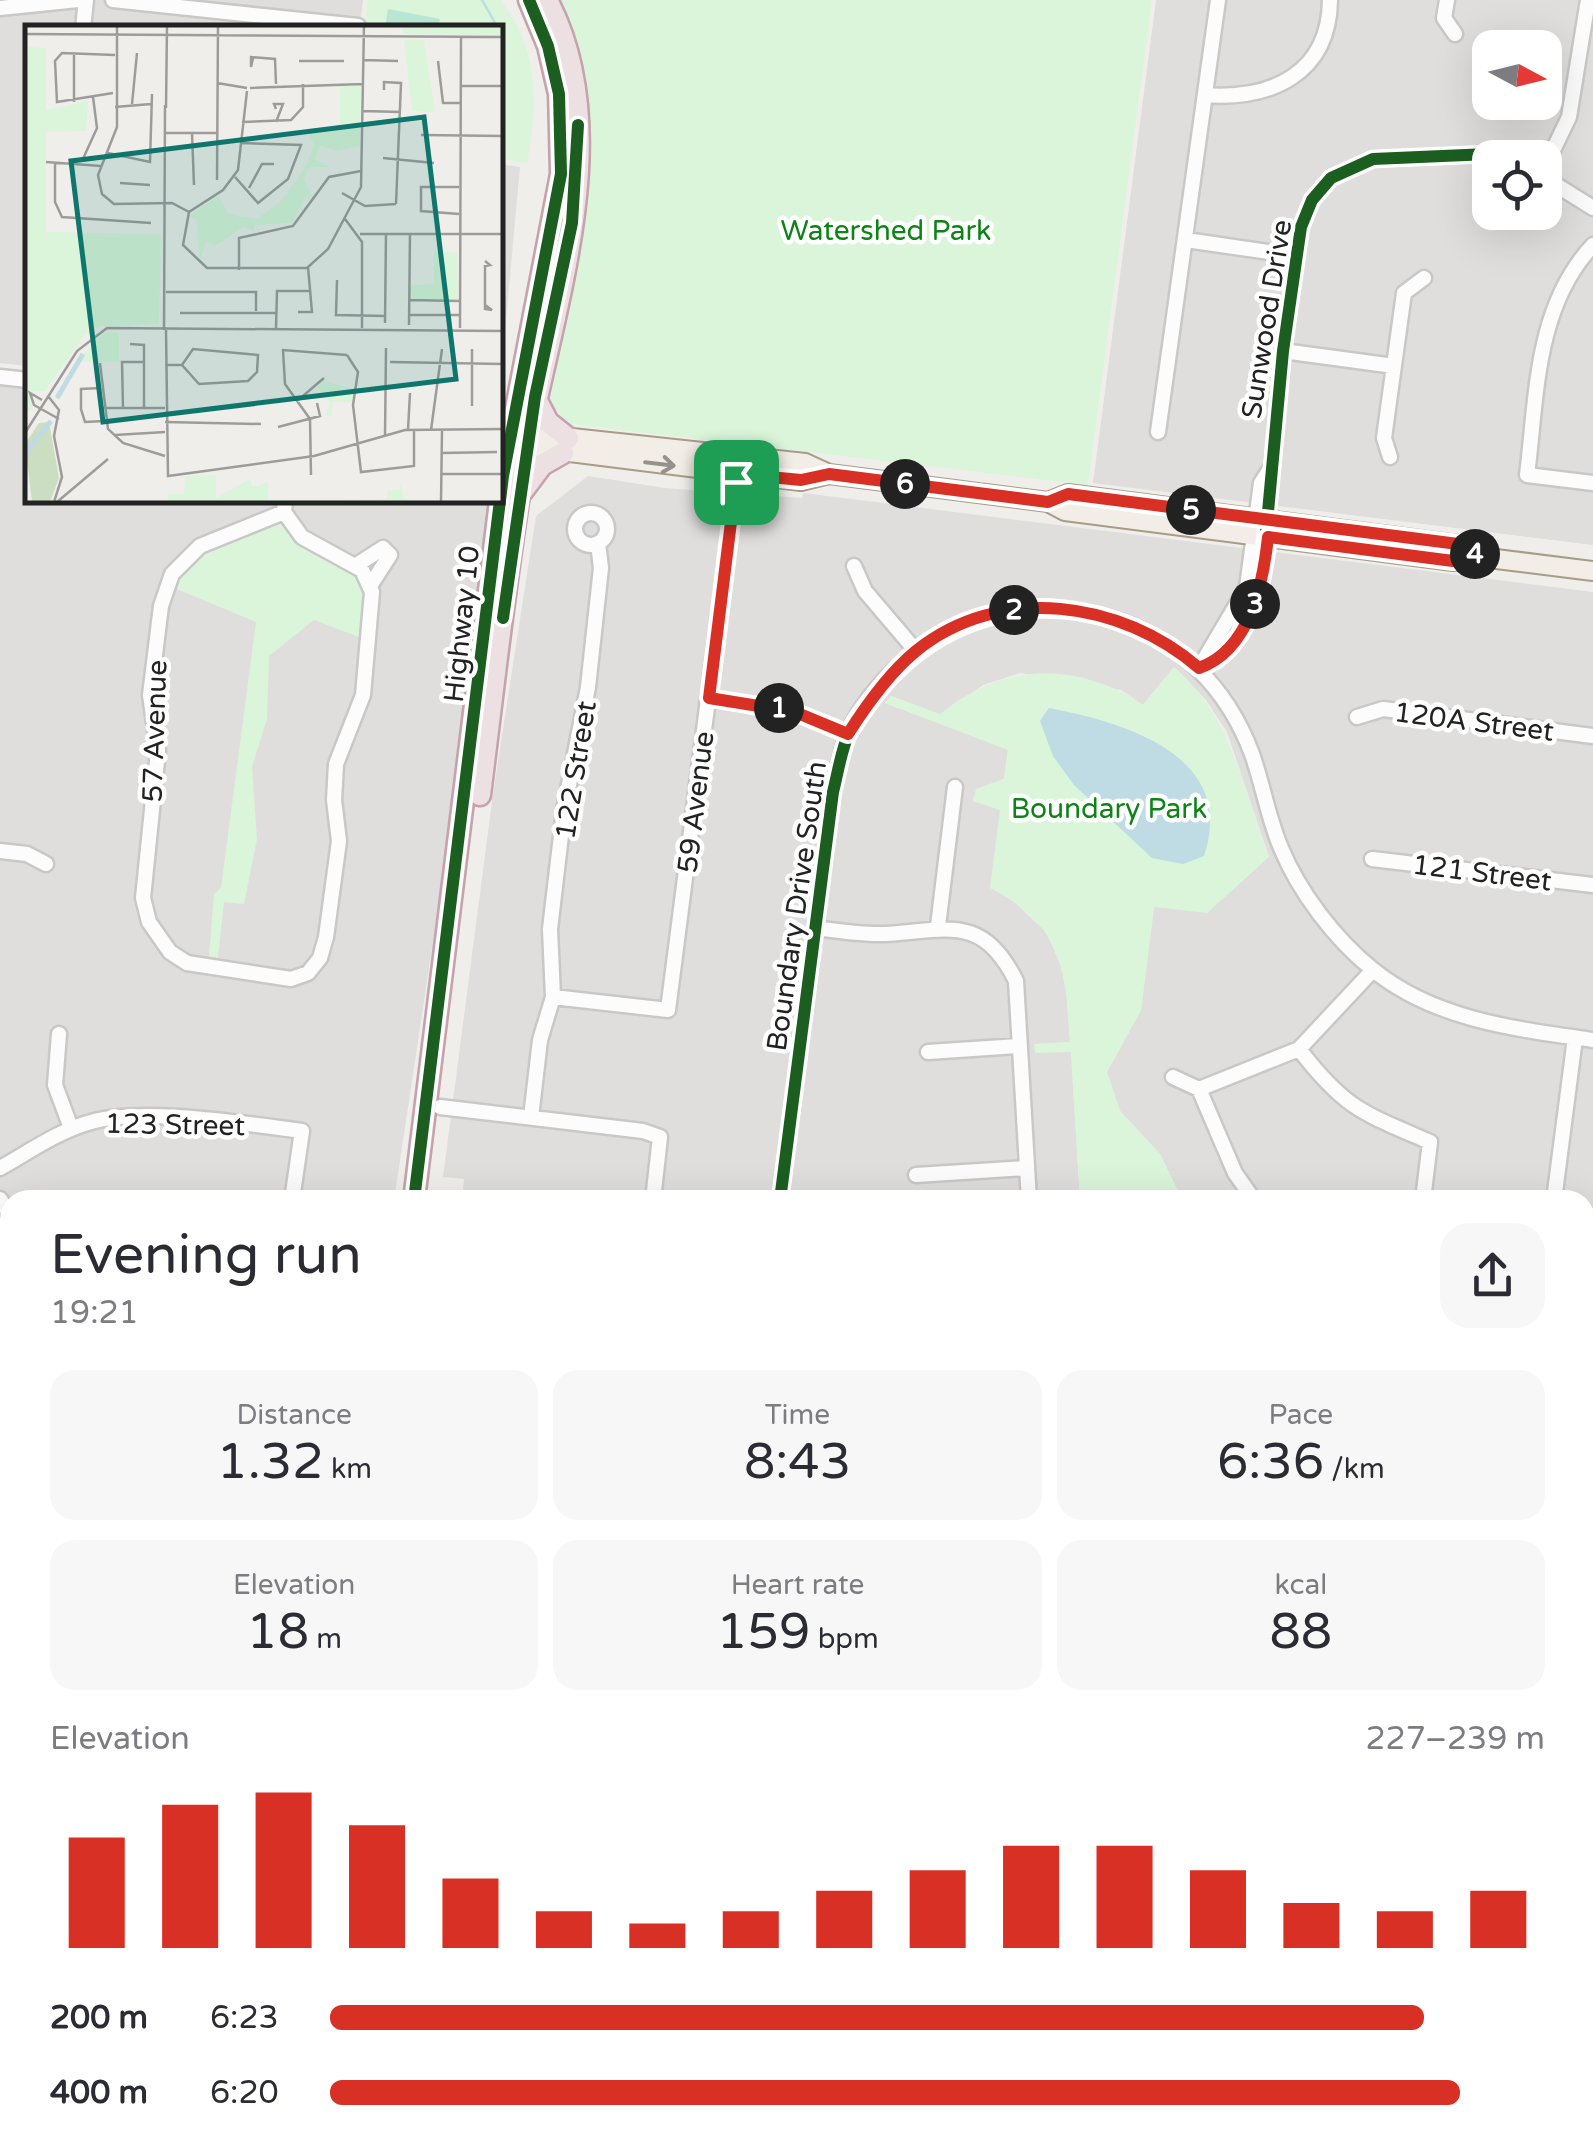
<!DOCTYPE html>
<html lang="en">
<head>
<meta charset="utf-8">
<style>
  body { margin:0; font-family:"Varela Round",sans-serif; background:#f7f7f7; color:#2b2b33; height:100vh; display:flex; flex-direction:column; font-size:38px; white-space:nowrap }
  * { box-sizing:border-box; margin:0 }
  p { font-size:32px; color:#7c7c81 }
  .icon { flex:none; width:55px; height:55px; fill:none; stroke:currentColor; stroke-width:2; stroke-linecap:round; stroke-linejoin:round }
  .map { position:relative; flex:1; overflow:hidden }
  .drawer { position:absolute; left:0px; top:1190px; width:1595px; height:962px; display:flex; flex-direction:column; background:#fff; border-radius:30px 30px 0 0; box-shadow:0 10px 40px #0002 }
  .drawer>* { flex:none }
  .needle { width:65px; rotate:97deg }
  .controls { position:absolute; left:1472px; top:30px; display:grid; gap:20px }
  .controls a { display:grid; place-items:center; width:90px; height:90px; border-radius:20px; background:#fff; box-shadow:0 10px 40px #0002; font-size:50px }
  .pin { position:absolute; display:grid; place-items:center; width:85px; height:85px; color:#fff; margin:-42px; border-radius:20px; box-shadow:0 5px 15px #0006 }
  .km { position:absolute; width:50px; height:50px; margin:-25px; border-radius:50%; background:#222; color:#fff; font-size:28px; line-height:50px; text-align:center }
  .round { display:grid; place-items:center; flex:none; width:105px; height:105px; border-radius:30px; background:#f7f7f7 }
  .head { display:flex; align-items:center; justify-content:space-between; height:170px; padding:0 50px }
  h1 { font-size:55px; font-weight:600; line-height:75px }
  .figures { display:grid; grid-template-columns:repeat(3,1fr); gap:15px; height:170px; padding:10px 50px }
  .figures div { display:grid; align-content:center; border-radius:25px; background:#f7f7f7; text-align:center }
  .figures b { font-size:50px; font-weight:600 }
  .figures small { font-size:28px; font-weight:400 }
  .figures p { font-size:28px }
  .chart { height:280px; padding:20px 50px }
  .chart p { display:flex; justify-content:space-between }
  .chart svg { width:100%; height:180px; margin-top:10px; stroke:#d93025; stroke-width:6 }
  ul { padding:0 50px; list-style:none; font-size:32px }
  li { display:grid; grid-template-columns:160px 120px 1fr; align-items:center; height:75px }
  li i { height:25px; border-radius:12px; background:#d93025 }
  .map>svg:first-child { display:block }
  .residential { fill:#dfdedc; fill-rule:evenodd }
  .education { fill:#f8f7e8 }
  .forest { fill:#cbdec1 }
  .park { fill:#daf5da }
  .pitch { fill:#b7e6d2 }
  .water { fill:#bfdbe3 }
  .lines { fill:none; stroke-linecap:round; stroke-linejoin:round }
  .stream { stroke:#bfdbe3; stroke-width:2.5 }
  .minor-casing { stroke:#c9c8c7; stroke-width:19 }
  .major-casing { stroke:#a79c86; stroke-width:22 }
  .highway-casing { stroke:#c5a2ac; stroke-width:25 }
  .minor { stroke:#fdfcfc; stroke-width:14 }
  .major { stroke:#f3ede7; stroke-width:18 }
  .highway { stroke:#ece0e2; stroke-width:20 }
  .cycleway-casing { stroke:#fff; stroke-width:19 }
  .cycleway { stroke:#1b5e20; stroke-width:12 }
  .oneway { stroke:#95928e }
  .route-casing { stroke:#fff; stroke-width:20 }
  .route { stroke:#d93025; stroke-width:12 }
  .labels { text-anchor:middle; stroke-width:9; stroke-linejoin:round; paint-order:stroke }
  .park-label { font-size:28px; fill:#0c8416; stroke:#fff }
  .street-label { font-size:28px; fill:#222; stroke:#fff }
  .inset-river { fill:none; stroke:#bfdbe3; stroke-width:5 }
  .inset-road { fill:none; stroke:#9e9c9b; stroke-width:2.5 }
  .view { fill:#0f766e; fill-opacity:0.15; stroke:#0f766e; stroke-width:5 }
  .inset-edge { fill:none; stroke:#222; stroke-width:5 }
</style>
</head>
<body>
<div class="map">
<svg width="1593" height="2151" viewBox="0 0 1593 2151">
  <rect width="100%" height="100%" fill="#f0eeeb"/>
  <!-- residential -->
  <path class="residential" d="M0,0H363L360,27L28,28L27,366L0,363Z
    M1156,0H1578L1577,15L1593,18V545L1093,483ZM1490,48H1545V102H1490ZM1490,158H1545V212H1490Z
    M500,164L520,167L500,386Z
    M0,383L27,386L28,500H490L436,922L394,1200H294L304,1128L97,1117L0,1164Z
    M588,476L665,488L802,498L803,493L1593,592V1482L1585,1481V1200H1182L1160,1154L1120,1111L1107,1072L1141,1010L1154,907L1269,857L1227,732L1206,700L1174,667L1143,705L1121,690L1020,673L983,685L940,715L891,696L885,703L1008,749L1004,779L977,789L1000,809L1009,897L1046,932L1065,974L1070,1042L1035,1044V1052L1071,1051L1080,1200H462L464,1179L443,1177L493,794L536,516Z
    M197,1122L299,1133L289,1200H10V1537L0,1532V1171L96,1123Z
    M0,1541L10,1545V1719L0,1717Z
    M0,1725L10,1727V2142L273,2143L272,2151H0Z
    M1585,1760L1593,1761V2151H773L774,2142H1585Z
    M321,2143H486L485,2151H320Z"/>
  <!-- education -->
  <path class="education" d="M1593,1482V1639L1585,1638V1543Z"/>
  <!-- forest -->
  <path class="forest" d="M486,2142L870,2143L869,2151H485Z"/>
  <!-- park -->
  <path class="park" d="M368,0H500C540,49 538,105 527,163L500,159V28H364Z
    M561,0H1152L1088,485L562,423L560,410L550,409L551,398L589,126L580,58Z
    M283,516L359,572L367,593L364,639L314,620L269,656L267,719L252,767L257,839L244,904L224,902L218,958L209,956L214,894L221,888L256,622L172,587L204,549Z
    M1174,667C1233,719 1242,787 1269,857L1207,913L1154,907L1141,1010L1107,1072L1120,1111L1160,1154L1182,1200H1080L1071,1052L1035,1053L1034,1044L1070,1042C1066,969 1061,923 990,888L1000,810L973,801L976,789L1004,779L1008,750L885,703L891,696L940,714C1003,663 1075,660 1143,705Z
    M10,1340V1537L0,1533V1346Z
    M1585,1638L1593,1639V1761L1585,1760Z
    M10,1928V2016L3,2053L0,1994Z
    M486,2142H774V2143L773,2151H485Z"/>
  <!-- pitch -->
  <path class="pitch" d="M388,9L440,19L438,27H385Z"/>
  <!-- water -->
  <path class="water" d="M1049,708C1127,723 1237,756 1204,856L1183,864L1152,858L1074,785L1053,756L1040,721Z"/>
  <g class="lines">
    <!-- stream -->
    <path class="stream" d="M482,0L498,28
      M500,31L501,33"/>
    <!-- minor casing -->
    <g class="minor-casing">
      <path id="minor" d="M113,0L358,26
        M1447,0L1444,18L1455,34
        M0,8L78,0
        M83,28L86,0
        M1205,95C1271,100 1329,74 1330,0
        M1545,167L1569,117L1588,0
        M1545,178L1593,208
        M1186,240L1296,256
        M1593,245C1535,307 1537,395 1527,475L1593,483
        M1283,351L1394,366
        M0,377L28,380
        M1158,432L1218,0
        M1390,457L1384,438L1404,293L1424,278
        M284,512L200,546L172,574L161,606L150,695L158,751L143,898L149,922L170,952L187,963L291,979L308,973L320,958L326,937L339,841L334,800L336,764L363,695L372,592L362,570L302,537L284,512L285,500
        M575 529a16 16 0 1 1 32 0a16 16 0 1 1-32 0Z
        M355,566L383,548L390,555L370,586
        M854,566L865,591L916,651
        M1199,668L1217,660L1239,635L1262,576L1283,351L1301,227L1312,200L1331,178L1373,159L1489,154L1498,158
        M1199,668L1247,587L1261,483L1270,469
        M709,699L795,711L848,734
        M1357,717L1383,709L1593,736
        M0,851L27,854L46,864
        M1372,859L1593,885
        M938,926L955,787
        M815,928C838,931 862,935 885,934C948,930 983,914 1016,981L1029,1200
        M553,997L668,1010L737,474
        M59,1034L55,1085L71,1128
        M1299,1049C1345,1109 1363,1113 1430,1142L1423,1200
        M928,1052L1019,1046
        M1173,1077L1199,1089
        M440,1107L643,1131L660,1137L653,1200
        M531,1117L540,1040L553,997L550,929L564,810L588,687L601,568L598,543
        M0,1168C29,1152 58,1131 91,1122C142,1107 248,1124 302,1131L292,1200
        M916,1175L1027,1168
        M0,1199L10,1215
        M780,1200L833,792C838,773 840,751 848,733C870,684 925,635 976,620C1021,605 1064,605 1110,618C1178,638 1227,687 1252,754C1263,785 1268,818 1281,848C1299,892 1335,939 1372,969C1434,1020 1516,1029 1593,1040
        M1254,1200L1235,1173L1199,1089L1299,1049L1373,970
        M1554,1200L1575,1038
        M0,1538L10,1542
        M0,1721L10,1722
        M1585,1773L1593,1774
        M1585,2006L1593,2008
        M0,2058L10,2059
        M94,2151L95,2142
        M388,2151L389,2142
        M477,2151L478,2142
        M886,2151L887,2142
        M1022,2151L1023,2142
        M1166,2151L1167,2142
        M1322,2151L1324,2142
        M1485,2151L1486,2142"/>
    </g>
    <!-- major casing -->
    <g class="major-casing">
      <path id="major" d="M516,432L805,463L829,474L1048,502L1065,511L1453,561L1480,557L1593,571
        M514,445L801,481L829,474
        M1048,502L1068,494L1458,545L1480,557"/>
    </g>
    <!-- highway casing -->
    <g class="highway-casing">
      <path id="highway" d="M535,397L548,422L568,438
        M521,493L542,465L563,453
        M480,795C494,684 506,573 524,463C548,320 620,137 547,0
        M414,1200L503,476L561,174L559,94L548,46L529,0
        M293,2151L294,2142"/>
    </g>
    <!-- minor -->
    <use href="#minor" class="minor"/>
    <!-- major -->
    <use href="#major" class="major"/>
    <!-- highway -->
    <use href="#highway" class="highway"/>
    <!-- cycleway casing -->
    <g class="cycleway-casing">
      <path id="cycleway" d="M503,618L535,397L572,223L578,125
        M1199,668L1217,660L1239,635L1262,576L1283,351L1301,227L1312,200L1331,178L1373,159L1489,154L1498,158
        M414,1200L503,476L561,174L559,94L548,46L529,0
        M780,1200L833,792C838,773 841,750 849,733C858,712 875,695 890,678C974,588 1107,588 1199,668"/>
    </g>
    <!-- cycleway -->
    <use href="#cycleway" class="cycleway"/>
  </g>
  <!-- one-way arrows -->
  <defs><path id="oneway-shaft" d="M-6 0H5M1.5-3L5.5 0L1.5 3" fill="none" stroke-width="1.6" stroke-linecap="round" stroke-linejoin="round" transform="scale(2.5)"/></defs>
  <use class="oneway" href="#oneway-shaft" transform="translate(660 464) rotate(7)"/>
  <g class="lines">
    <!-- route casing -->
    <g class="route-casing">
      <path id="route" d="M737,474L801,480L829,474L1048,502L1068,494L1458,544L1480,557L1453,561L1268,537C1263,584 1250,650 1199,668C1122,601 1000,583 916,651C889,673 867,704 848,734L795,712L709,698Z"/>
    </g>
    <!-- route -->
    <use href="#route" class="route"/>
  </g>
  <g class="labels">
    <!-- park labels -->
    <g class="park-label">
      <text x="886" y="240">Watershed Park</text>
      <text x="1109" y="818">Boundary Park</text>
    </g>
    <!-- street labels -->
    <g class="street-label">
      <text transform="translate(1266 319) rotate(-81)" y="10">Sunwood Drive</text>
      <text transform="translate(461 624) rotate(-84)" y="10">Highway 10</text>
      <text transform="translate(1474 721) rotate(7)" y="10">120A Street</text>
      <text transform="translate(154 731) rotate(-88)" y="10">57 Avenue</text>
      <text transform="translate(575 770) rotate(-81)" y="10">122 Street</text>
      <text transform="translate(695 802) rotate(-83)" y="10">59 Avenue</text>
      <text transform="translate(1482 872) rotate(7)" y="10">121 Street</text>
      <text transform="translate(796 906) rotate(-82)" y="10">Boundary Drive South</text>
      <text transform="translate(175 1124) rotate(1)" y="10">123 Street</text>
    </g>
  </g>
  <!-- overview -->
  <g transform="translate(25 25)">
    <rect width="478" height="478" fill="#f0eeeb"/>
    <path d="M24,397L34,453L25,477H7L0,419L14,398Z" fill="#cbdec1"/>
    <path d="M378,0H477V10L378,9ZM3,14V22L21,23V85L63,76L61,106L21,107V207L136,209L134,299L76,301L61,308L20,366H3L8,383L0,390ZM379,15H399L410,87L387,86ZM315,61H336L335,121L312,126L295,121L290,134L304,142H285L279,154L288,173L281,171L268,198L230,200L229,206L219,202L190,221L181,217L175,237L171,195L164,191L193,171L204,189L232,194L256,176L280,142L289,120L283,108L315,105ZM409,227H432L433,274H385V260L409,259ZM94,307V337H51L78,308ZM298,356L331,364L328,377H308L307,392L300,390L306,378L292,362ZM191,450V473L225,454L228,462L243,457V475L362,474L363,465H375V457L379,474L400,477H143V469H159L160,451Z" fill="#daf5da"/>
    <path class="inset-river" d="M32,373L58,329M0,429L26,396"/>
    <path class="inset-road" d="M92,0V102L73,150L77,169L89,179L147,178L164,187M0,9L478,12M228,33L226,42V32L250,34L251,59M338,35L373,36M274,36H319M413,36L418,78H436M192,58L222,63M436,61H478M225,63L338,59M359,65V57L376,58L371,179M222,66L213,145L198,165L164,187L158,220L182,243H282L303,224L336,162L339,0M88,68L32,77L30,36L37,28L90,30M49,77V29M107,79L112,28M90,82L126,79M141,83L142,0M338,86L376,87M217,97L266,95L278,82V59M251,97L258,79H249L251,84M139,108H191M167,108L169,160M396,110L478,111M83,128L125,137L127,69M358,133L409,138M57,136L72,103L68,72M21,137L76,141M30,137V177L37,192L126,198M210,152L233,178L263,154L276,120L217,118M192,155L193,0M95,158L125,160M434,162H396V186L434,189M224,163L237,139H249M317,168L340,181L371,179M320,194L337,217V303M335,209H478M460,236L465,240L460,241V284L467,285L460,280M214,245V213L268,201L304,152L336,146M312,255L311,290L360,291M141,267H231V286M384,275L435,276M273,287H287L283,242M155,288H251M384,290H435M360,298L361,208M384,300L385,208M251,303L252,266H286M435,303L436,12M139,305L140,80M141,305L143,451L289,431L380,405L478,404M105,319L119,320V383M322,330L333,347L328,380L336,447L389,441V405M365,337L478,339M75,338L83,404L98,418L140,431M140,340H157L168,324L233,330L232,347L223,356L174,359L157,340M76,363L56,364V384L60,397L79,396M23,371L34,385L29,411L37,452L29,477M17,375L5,368L9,380L34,394M272,376L299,353M447,381V324M76,383H140M98,383L97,337H119M140,397L236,399M253,402L295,391L292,378M383,405L385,368M406,405L417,324M0,408L52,326L82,303L478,306M90,410L140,407M360,411L361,323M417,428L472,427M417,449H478M286,450L285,394L260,359L258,325L322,330M32,477L83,434M416,477L417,405"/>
    <path class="view" d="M399,92L431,354L78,397L46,136Z"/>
    <rect width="478" height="478" class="inset-edge"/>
  </g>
</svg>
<div class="controls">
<a><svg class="needle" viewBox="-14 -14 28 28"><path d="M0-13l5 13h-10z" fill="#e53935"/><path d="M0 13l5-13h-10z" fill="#7c7c81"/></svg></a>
<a><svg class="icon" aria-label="locate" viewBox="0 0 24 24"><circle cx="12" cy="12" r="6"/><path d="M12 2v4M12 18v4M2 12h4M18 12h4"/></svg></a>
</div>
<div class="pin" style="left:736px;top:482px;background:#1e9e55"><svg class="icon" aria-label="arrive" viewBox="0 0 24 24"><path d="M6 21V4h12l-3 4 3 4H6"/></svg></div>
<b class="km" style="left:779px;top:708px">1</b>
<b class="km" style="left:1014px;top:610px">2</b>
<b class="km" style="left:1255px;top:604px">3</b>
<b class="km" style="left:1475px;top:554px">4</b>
<b class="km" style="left:1191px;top:510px">5</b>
<b class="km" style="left:905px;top:484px">6</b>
<section class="drawer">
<div class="head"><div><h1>Evening run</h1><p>19:21</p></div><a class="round"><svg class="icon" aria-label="share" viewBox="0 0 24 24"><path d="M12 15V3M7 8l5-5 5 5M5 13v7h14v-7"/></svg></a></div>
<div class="figures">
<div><p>Distance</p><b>1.32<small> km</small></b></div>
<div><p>Time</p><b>8:43</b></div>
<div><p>Pace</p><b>6:36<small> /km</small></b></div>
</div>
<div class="figures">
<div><p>Elevation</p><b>18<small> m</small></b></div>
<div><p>Heart rate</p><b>159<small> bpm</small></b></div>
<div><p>kcal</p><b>88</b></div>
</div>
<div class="chart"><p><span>Elevation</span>227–239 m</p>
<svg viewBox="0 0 160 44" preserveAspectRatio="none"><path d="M5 44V17M15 44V9M25 44V6M35 44V14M45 44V27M55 44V35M65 44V38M75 44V35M85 44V30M95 44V25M105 44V19M115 44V19M125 44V25M135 44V33M145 44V35M155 44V30"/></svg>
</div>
<ul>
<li><b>200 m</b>6:23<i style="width:90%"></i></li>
<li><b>400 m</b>6:20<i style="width:93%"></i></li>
</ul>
</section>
</div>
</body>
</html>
